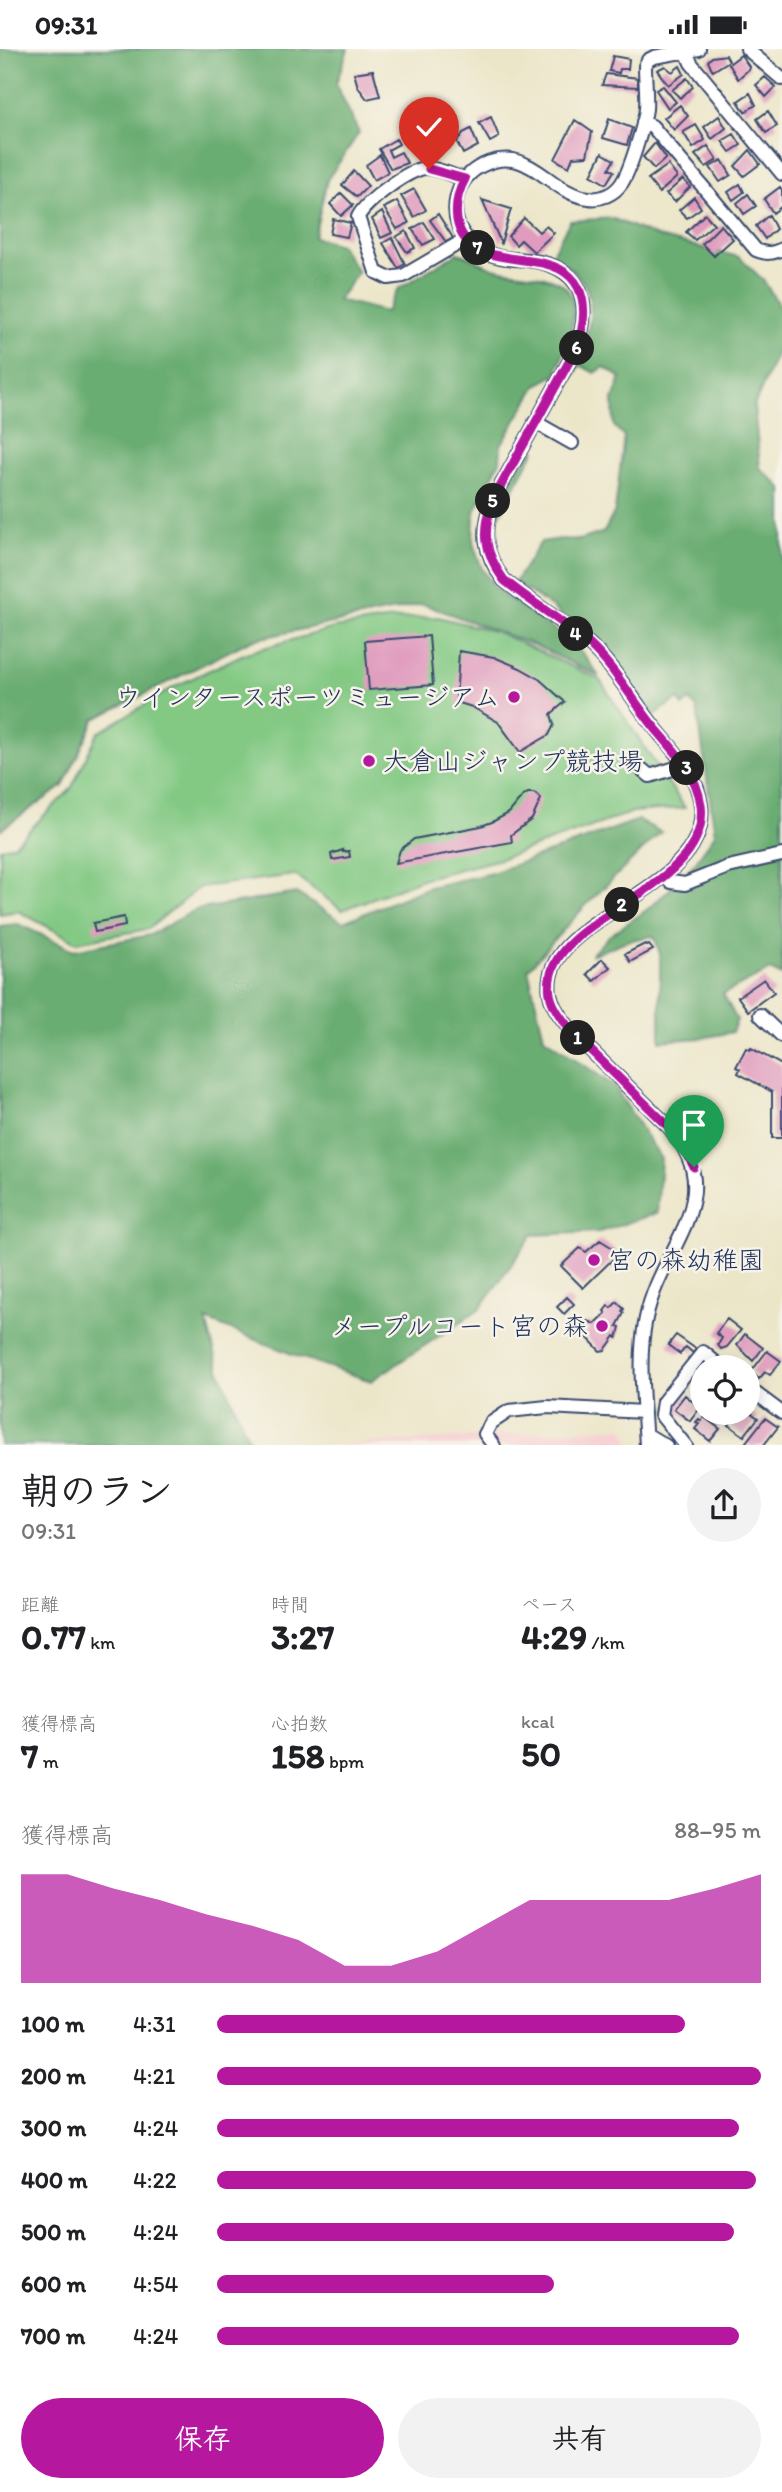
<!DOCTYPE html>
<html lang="ja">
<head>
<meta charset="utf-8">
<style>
  body { margin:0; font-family:Itim,"Klee One",sans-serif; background:#f2f2f2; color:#202124; height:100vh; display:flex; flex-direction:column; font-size:26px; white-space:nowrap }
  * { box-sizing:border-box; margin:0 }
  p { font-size:23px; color:#757577 }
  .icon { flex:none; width:38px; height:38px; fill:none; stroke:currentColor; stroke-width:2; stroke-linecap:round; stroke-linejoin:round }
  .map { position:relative; height:1396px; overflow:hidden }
  .details { display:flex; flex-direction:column; background:#fff; flex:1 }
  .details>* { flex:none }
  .controls { position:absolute; left:690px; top:1306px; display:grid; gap:14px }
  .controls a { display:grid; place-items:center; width:70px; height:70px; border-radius:50%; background:#fff; box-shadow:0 4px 18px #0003; font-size:35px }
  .pin { position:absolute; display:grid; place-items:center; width:60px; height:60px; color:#fff; margin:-72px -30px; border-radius:50% 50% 50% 0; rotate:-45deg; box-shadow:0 0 7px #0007 }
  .pin .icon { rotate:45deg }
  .km { position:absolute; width:35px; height:35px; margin:-18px; border-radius:50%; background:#222; color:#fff; font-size:19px; line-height:35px; text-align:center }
  .round { display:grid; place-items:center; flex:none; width:74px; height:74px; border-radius:37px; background:#f2f2f2 }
  .head { display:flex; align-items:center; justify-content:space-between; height:119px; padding:0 21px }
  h1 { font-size:38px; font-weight:700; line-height:52px }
  .stats { display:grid; grid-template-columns:repeat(3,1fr); gap:10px; height:119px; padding:7px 21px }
  .stats div { display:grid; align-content:center }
  .stats b { font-size:35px; font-weight:700 }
  .stats small { font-size:19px; font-weight:400 }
  .stats p { font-size:19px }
  .chart { height:196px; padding:14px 21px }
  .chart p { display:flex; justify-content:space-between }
  .chart svg { width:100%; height:126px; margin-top:7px; fill:#b5179e; opacity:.7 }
  .button { display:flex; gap:14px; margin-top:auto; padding:14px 21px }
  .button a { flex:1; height:80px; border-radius:42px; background:#b5179e; color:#fff; font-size:28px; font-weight:700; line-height:80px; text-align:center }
  .button a+a { background:#f2f2f2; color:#202124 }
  ul { padding:0 21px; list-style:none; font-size:23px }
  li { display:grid; grid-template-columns:112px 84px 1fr; align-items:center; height:52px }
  li i { height:18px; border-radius:9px; background:#b5179e }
  .status { display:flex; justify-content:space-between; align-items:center; height:49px; padding:0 35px; background:#fff; direction:ltr }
  .status svg { height:19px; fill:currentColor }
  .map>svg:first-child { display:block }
  .built { fill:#f7cfd2 }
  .green { fill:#83c984; stroke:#4f7c71; stroke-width:2 }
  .forest { fill:#6aad72; stroke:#426e68; stroke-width:2 }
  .building { fill:#e09bbe }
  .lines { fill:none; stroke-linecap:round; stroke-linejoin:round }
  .minor-casing { stroke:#3a4a6e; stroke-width:16 }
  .minor { stroke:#fff; stroke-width:12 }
  .route-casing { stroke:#fff; stroke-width:14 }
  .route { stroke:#b5179e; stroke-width:9 }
  .poi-dot { fill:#b5179e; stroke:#f7f3e8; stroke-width:2.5 }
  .labels { text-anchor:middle; stroke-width:5; stroke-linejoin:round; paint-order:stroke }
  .poi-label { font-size:26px; fill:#1b2f5e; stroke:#f7f3e8; text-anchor:end }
</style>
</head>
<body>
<div class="status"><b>09:31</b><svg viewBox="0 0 49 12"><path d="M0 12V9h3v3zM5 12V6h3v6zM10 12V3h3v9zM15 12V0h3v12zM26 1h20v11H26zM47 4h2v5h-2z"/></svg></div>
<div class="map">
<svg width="782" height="1397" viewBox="0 0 782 1397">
  <rect width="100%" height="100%" fill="#f7f3e8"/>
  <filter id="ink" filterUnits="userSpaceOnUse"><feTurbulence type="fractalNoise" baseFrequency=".0143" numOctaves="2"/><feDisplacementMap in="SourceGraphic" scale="14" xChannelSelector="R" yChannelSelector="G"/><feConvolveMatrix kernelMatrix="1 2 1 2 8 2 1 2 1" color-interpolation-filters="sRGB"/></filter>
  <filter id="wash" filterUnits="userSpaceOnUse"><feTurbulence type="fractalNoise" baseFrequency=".00686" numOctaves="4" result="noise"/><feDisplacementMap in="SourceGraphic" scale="28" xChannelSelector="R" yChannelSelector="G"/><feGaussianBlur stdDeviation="1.57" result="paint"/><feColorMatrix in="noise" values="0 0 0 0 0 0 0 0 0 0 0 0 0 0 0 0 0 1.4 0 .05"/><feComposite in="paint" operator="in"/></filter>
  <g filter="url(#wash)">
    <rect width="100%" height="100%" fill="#ece6c9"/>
    <!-- built -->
    <path class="built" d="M624,1378L629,1396L329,1397Z"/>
    <!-- green -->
    <path class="green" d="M438,568L497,583L599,630L685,759L633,763L500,810L425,829L342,861L295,826L200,838L148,880L77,893L18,862L0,865V799L14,796L71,740L98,684L176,637L246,604L334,579L392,570Z"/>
    <!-- forest -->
    <path class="forest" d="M0,0H348L336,35L359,84L327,131L314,188L340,196L358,223L338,251L386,263L398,240L457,204C471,206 483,217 497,220C515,224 534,224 551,230C594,244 565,299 555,326L537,336L501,396L500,412L474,464L473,493L482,520L497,541L558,583L582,604L599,627L534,596L423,555L251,591L95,670L63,737L0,781Z
      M611,169L658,188L739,208L763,231L782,261V292L754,357L760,419L782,439V927L770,921L723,945L737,971L732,983L702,989L660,992V905L654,887L626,892L591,906L609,887L648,860L671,839L695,814L715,785L697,660L690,651L683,657L678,650L655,666L596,596L553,559L515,533L541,493L561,490L580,491L604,483L615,462L624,387L614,377L613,351L621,329L604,318L595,324L580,316L552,365L547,363C574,315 629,241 550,208L570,172Z
      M530,396L535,401L498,469H492Z
      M638,771L661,783L585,857L528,920L544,988L614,1037L661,1110L657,1164L599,1183L532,1186L480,1260L371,1332L297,1307L206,1271L220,1323L251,1396H0V877L18,875L74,901L150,886L195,861L296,844L343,873L429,838L492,824Z"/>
    <g id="blocks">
      <!-- building -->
      <path class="building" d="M726,6L729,12L713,22L708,12L712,8Z
        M741,6L750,19L738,30L729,15Z
        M613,7L629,10L628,20H620L619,24L609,22Z
        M665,17L672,23L680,17L684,25L668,36L657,21Z
        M373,21L380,47L367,50L358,38L354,24Z
        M606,25L638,29V38L602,36Z
        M765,28L776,38L766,48L756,36Z
        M687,29L693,38L680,49L672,41Z
        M663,37L676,53L668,59L656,41Z
        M750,44L756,56L745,63L738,52Z
        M680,56L688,67L674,81L664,69Z
        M768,62L777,77L766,84L757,70Z
        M719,67L726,79L712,90L704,78Z
        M491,68L499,88L490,93L479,74Z
        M609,70L632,79L627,96L603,89Z
        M575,71L592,83L587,107L573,108L569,118L555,110Z
        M416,75L428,99L417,106L402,81Z
        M696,76L705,91L693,99L683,83Z
        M471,80L478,97L463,105L457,93L463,84Z
        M734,85L741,96L730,103L722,92Z
        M396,90L399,95L388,101L391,108L401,103L407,114L391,120L379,100Z
        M655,94L666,109L654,120L643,108Z
        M708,97L717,111L706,118L695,106Z
        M750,101L760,115L744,127L735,117Z
        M602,104L614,111L609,120L614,122L606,135L591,126Z
        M380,106L388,123L374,131L366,116Z
        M722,111L731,126L720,133L710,118Z
        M668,116L677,128L659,144L648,130Z
        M354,122L368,137L357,148L342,136Z
        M683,130L690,138L675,153L666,145Z
        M740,135L744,143L733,151L728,143Z
        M780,138L782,141V157L773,164L764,150Z
        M414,140L426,161L414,168L401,147Z
        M341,144L353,156L341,167L330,155Z
        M748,145L756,157L744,165L737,154Z
        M694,148L701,159L687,169L679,161Z
        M482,151L511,160L501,194Z
        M397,152L409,174L397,180L384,159Z
        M382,163L392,184L381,189L372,170Z
        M438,165L453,189L446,193L430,171Z
        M705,165L714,175L695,191L686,183Z
        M769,166L776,180L765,190L756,177Z
        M524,169L539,183L546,177L554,184L534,203L521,191L516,196L508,187Z
        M333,170L351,174L347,188L330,185Z
        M424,173L435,190L423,196L412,180Z
        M721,176L733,190L714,207L702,195Z
        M406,182L415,199L407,203L396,188Z
        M392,189L405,215L398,219L383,194Z
        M429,587L433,636L369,641L365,592Z
        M459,602L494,608L520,619L538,629L565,653L551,665L554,676L549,686L520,703L498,673L472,658L456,653Z
        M528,744H534L541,750L532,770L511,786L512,793L396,814L400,801L414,790L481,777L492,773L509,764L522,748Z
        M343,801V803L349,802L350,808L332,811L331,805Z
        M124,868L125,877L95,883L93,874Z
        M645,895L647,897L649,896L653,901L630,913L625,905Z
        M602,910L610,918L594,932L587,925Z
        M764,930L774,943L748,962L738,948Z
        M746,999L750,1001L751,999L782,1016V1089H772V1043L738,1024L740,1020L736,1018Z
        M600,1191L616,1201L611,1205L615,1208L583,1239L561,1217L580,1199L586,1203Z
        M567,1248L574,1255L564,1265L557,1258Z
        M617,1253L624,1260L622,1262L624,1264L617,1277L620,1278L617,1289L615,1287L605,1301L600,1302L584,1285L589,1281L584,1276L588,1272L595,1275L606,1264L604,1262L608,1257L611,1259Z
        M727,1270L741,1281L727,1298L721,1300L718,1296L722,1289L716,1284Z
        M745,1285L763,1299L753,1312L737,1296Z
        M676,1286L696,1300L693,1304L686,1298L680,1305L668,1296Z
        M767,1302L781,1312L770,1326L765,1323L759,1330L751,1323Z
        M685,1346L700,1359L690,1372L674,1360Z
        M747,1361L758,1369L744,1387L729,1376L738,1363H747Z
        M704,1368L720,1380L710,1392L695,1380L699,1375L696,1373L699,1370L701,1372Z
        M765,1369L778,1378L763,1397H750L746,1393Z"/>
    </g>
  </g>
  <g filter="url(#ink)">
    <use href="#blocks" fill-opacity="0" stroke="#3a4a6e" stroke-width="2"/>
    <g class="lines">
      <!-- minor casing -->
      <g class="minor-casing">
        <path id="minor" d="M747,0L782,30
          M686,2L691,14L782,125
          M643,73L652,77L756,201C766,205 772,205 782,200
          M465,130C453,127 438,119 426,119C410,119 365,153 358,168L376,223L388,229L403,227L466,190
          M535,373L572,394
          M633,713L650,727L685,716
          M665,826L671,833L685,835L728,818L782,806
          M760,966L782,987
          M747,1338L782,1364
          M646,1385L666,1397
          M494,1397L485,1385L491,1374L509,1362L547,1358L644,1363
          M646,1397C644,1354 637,1311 646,1269C661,1196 731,1149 669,1078L575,986C565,973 553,961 550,945C537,866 712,845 701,756C697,722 671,700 652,675C631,648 614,618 589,595C562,572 531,553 504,531C483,504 482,482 493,451L575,302C589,268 590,228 547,215C533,210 515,211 500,208C471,202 449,178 457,147C461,133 470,122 483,116C531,94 548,145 589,149C601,151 614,145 621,135C630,123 644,75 646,60C647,46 645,31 645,17L648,11L654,8L699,0
          M686,1397L661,1366L663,1353L703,1303L721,1318"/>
      </g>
      <!-- minor -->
      <use href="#minor" class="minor"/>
    </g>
  </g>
  <g class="lines" filter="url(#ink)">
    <!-- route casing -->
    <g class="route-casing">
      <path id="route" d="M429,120L465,130C457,144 455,156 457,171C464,213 516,207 546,215C590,226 589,268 575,302L493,451C482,483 484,503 504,531C531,553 563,572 589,595C616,620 632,651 655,679C674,701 697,725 701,756C712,845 537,867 550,945C553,961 565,973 575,986L669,1078L680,1091L694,1118"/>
    </g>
    <!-- route -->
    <use href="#route" class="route"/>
  </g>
  <!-- markers -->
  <g class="poi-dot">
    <circle cx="514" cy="648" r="7"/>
    <circle cx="369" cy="712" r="7"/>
    <circle cx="594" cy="1211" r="7"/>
    <circle cx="602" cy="1277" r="7"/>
  </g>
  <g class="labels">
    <!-- poi labels -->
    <g class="poi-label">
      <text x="500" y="657">ウインタースポーツミュージアム</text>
      <text x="383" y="721" text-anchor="start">大倉山ジャンプ競技場</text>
      <text x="608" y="1220" text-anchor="start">宮の森幼稚園</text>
      <text x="588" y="1286">メープルコート宮の森</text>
    </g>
  </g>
</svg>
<div class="controls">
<a><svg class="icon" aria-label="locate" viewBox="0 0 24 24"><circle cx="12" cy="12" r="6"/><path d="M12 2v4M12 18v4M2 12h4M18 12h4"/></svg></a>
</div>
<div class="pin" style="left:694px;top:1118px;background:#1e9e55"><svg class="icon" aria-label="arrive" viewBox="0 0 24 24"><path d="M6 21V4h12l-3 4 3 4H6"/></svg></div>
<div class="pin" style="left:429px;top:120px;background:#d93025"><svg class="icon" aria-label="check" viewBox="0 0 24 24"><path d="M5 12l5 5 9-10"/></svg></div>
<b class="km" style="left:578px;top:989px">1</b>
<b class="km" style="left:622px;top:856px">2</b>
<b class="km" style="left:687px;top:719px">3</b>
<b class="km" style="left:576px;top:585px">4</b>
<b class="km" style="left:493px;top:452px">5</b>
<b class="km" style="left:577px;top:299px">6</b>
<b class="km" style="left:478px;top:199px">7</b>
</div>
<section class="details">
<div class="head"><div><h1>朝のラン</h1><p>09:31</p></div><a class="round"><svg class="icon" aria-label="share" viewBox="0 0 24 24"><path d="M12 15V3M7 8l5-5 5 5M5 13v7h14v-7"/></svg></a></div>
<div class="stats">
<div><p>距離</p><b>0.77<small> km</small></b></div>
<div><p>時間</p><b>3:27</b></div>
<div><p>ペース</p><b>4:29<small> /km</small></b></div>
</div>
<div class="stats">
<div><p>獲得標高</p><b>7<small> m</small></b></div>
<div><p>心拍数</p><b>158<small> bpm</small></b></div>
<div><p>kcal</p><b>50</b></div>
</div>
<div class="chart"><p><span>獲得標高</span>88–95 m</p>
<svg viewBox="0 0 160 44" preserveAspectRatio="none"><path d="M0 44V6L10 6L20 11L30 15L40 20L50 24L60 29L70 38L80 38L90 33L100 24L110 15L120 15L130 15L140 15L150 11L160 6V44z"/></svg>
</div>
<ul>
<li><b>100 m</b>4:31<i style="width:86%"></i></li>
<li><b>200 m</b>4:21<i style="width:100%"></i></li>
<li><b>300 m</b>4:24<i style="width:96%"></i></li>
<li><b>400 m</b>4:22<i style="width:99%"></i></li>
<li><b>500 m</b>4:24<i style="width:95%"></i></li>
<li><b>600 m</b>4:54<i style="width:62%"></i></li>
<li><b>700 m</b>4:24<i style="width:96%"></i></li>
</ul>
<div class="button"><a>保存</a><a>共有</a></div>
</section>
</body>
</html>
